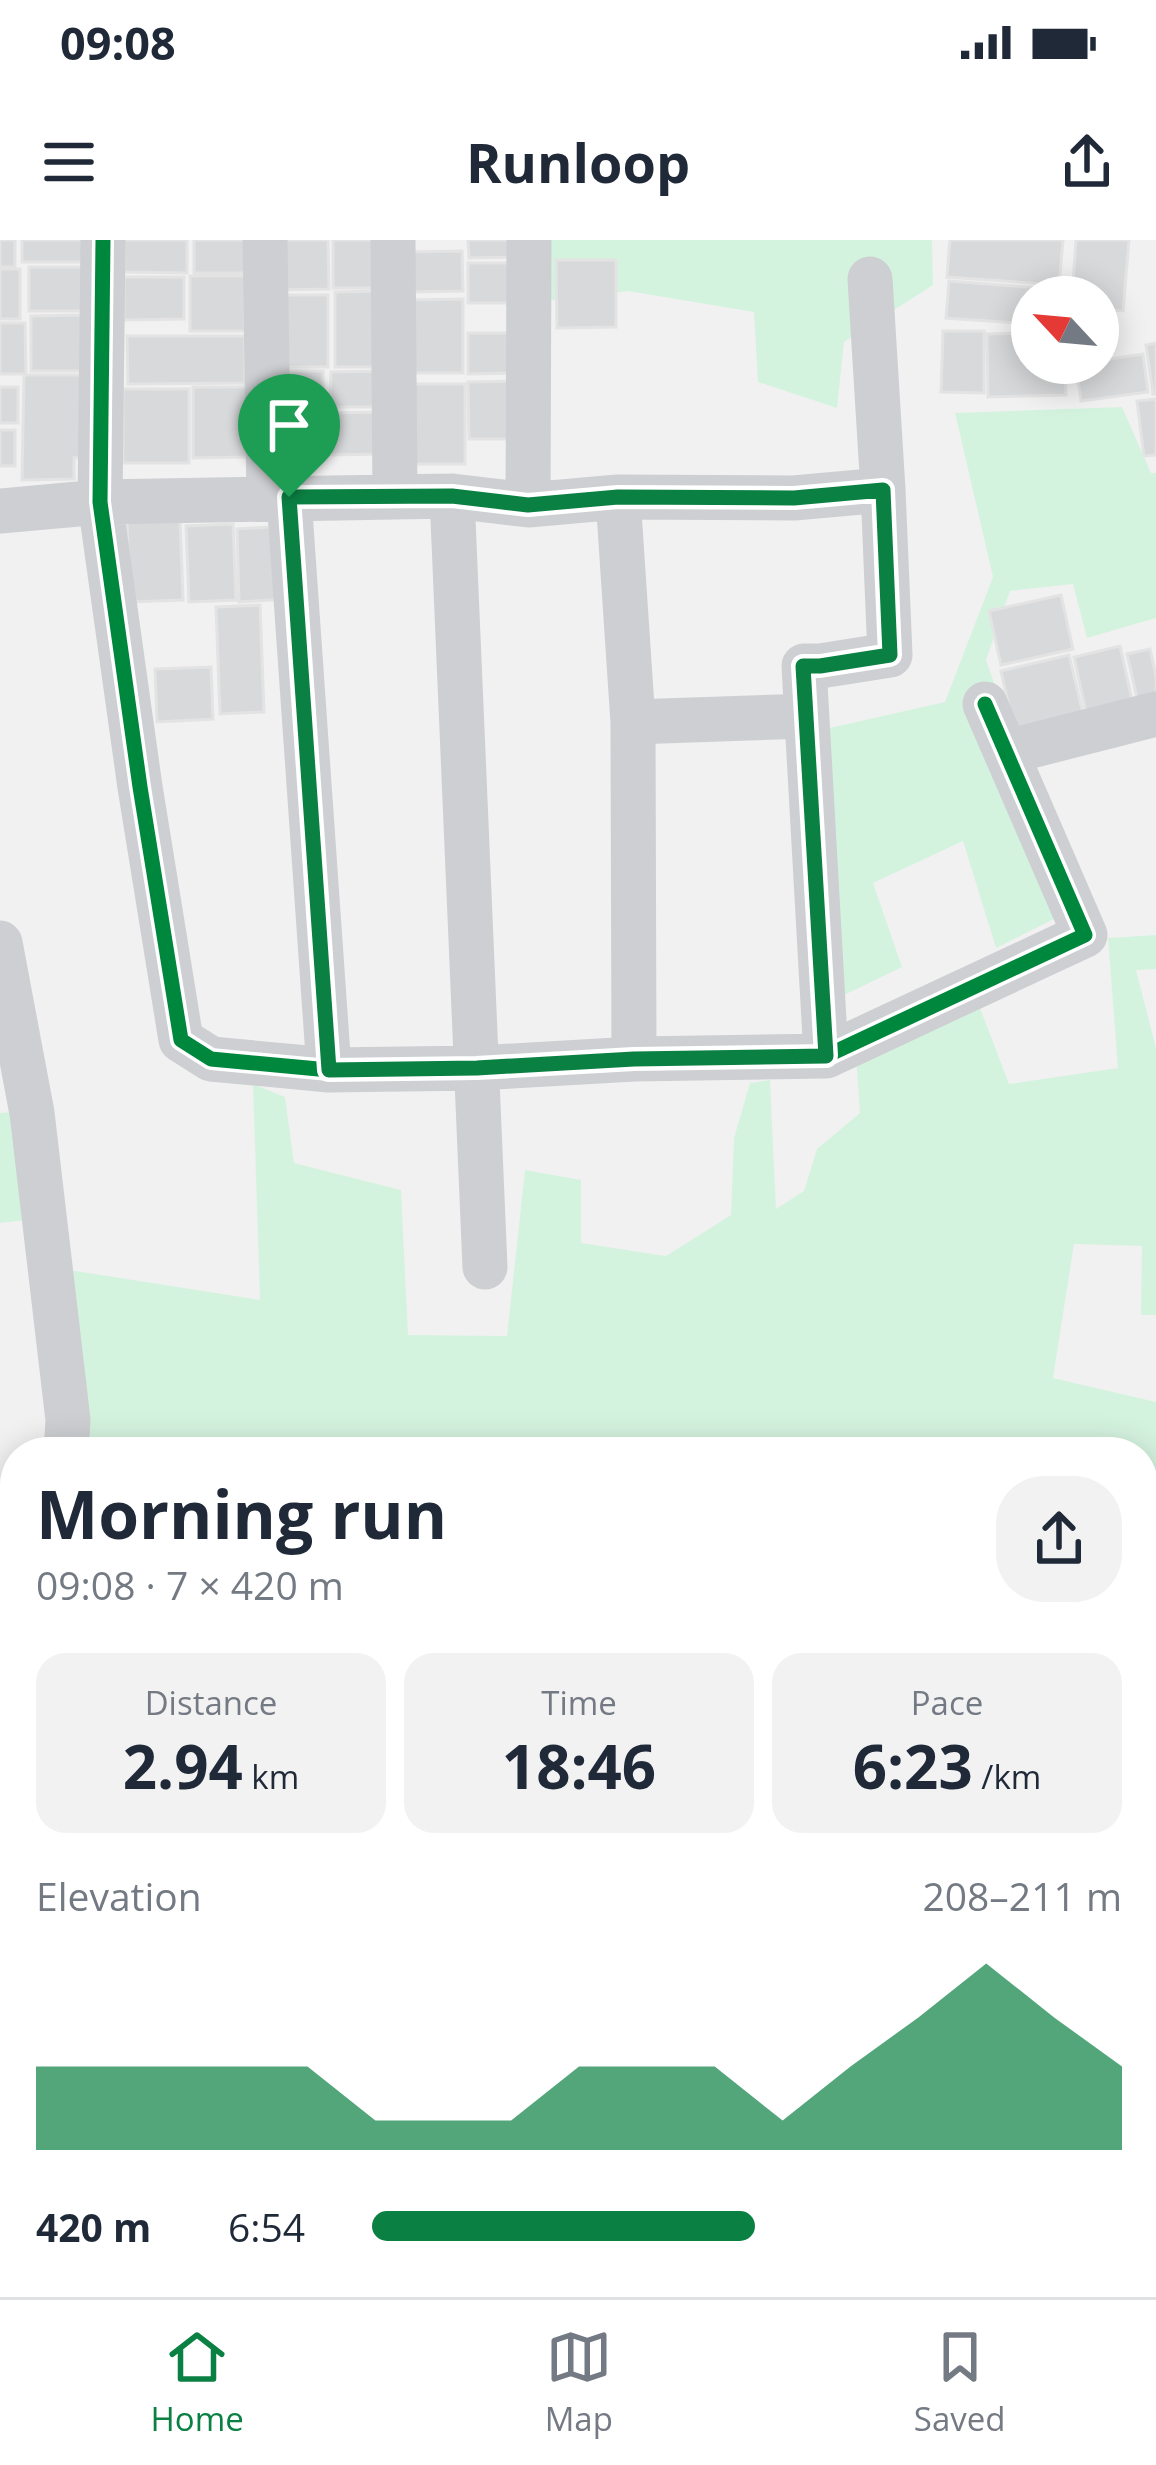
<!DOCTYPE html>
<html lang="en">
<head>
<meta charset="utf-8">
<style>
  body { margin:0; font-family:"Open Sans",sans-serif; background:#f2f2f3; color:#1f2937; height:100vh; display:flex; flex-direction:column; font-size:45px; white-space:nowrap }
  * { box-sizing:border-box; margin:0 }
  p { font-size:39px; color:#747a83 }
  .icon { flex:none; width:66px; height:66px; fill:none; stroke:currentColor; stroke-width:2; stroke-linecap:round; stroke-linejoin:round }
  .map { position:relative; flex:1; overflow:hidden }
  .panel { position:absolute; left:0px; top:1197px; width:1158px; height:861px; display:flex; flex-direction:column; background:#fff; border-radius:48px 48px 0 0; box-shadow:0 6px 30px #0003 }
  .panel>* { flex:none }
  .needle { width:78px; rotate:296deg }
  .controls { position:absolute; left:1011px; top:36px; display:grid; gap:24px }
  .controls a { display:grid; place-items:center; width:108px; height:108px; border-radius:50%; background:#fff; box-shadow:0 6px 30px #0003; font-size:60px }
  .pin { position:absolute; display:grid; place-items:center; width:102px; height:102px; color:#fff; margin:-123px -51px; border-radius:50% 50% 50% 0; rotate:-45deg; box-shadow:0 0 12px #0007 }
  .pin .icon { rotate:45deg }
  .round { display:grid; place-items:center; flex:none; width:126px; height:126px; border-radius:48px; background:#f2f2f3 }
  .headline { display:flex; align-items:center; justify-content:space-between; height:204px; padding:0 36px }
  h1 { font-size:66px; font-weight:700; line-height:90px }
  .metrics { display:grid; grid-template-columns:repeat(3,1fr); gap:18px; height:204px; padding:12px 36px }
  .metrics div { display:grid; align-content:center; border-radius:30px; background:#f2f2f3; text-align:center }
  .metrics b { font-size:60px; font-weight:700 }
  .metrics small { font-size:33px; font-weight:400 }
  .metrics p { font-size:33px }
  .chart { height:336px; padding:24px 36px }
  .chart p { display:flex; justify-content:space-between }
  .chart svg { width:100%; height:216px; margin-top:12px; fill:#0b8043; opacity:.7 }
  ul { padding:0 36px; list-style:none; font-size:39px }
  li { display:grid; grid-template-columns:192px 144px 1fr; align-items:center; height:90px }
  li i { height:30px; border-radius:15px; background:#0b8043 }
  .status { display:flex; justify-content:space-between; align-items:center; height:84px; padding:0 60px; background:#fff; direction:ltr }
  .status svg { height:33px; fill:currentColor }
  header { display:flex; justify-content:space-between; align-items:center; height:156px; padding:0 36px; background:#fff; font-size:54px; font-weight:700 }
  .tabs { display:flex; justify-content:space-around; align-items:center; height:168px; border-top:3px solid #e0e1e3; background:#fff; font-size:33px; color:#747a83 }
  .tabs a { display:grid; justify-items:center; gap:6px }
  .tabs .active { color:#0b8043 }
  .map>svg:first-child { display:block }
  .green { fill:#d4f3df }
  .building { fill:#d8d9db; stroke:#e3e3e4; stroke-width:3 }
  .lines { fill:none; stroke-linecap:round; stroke-linejoin:round }
  .minor { stroke:#cdcfd2; stroke-width:45 }
  .cycleway-casing { stroke:#fff; stroke-width:22 }
  .cycleway { stroke:#00873e; stroke-width:15 }
  .route-casing { stroke:#fff; stroke-width:24 }
  .route { stroke:#0b8043; stroke-width:15 }
</style>
</head>
<body>
<div class="status"><b>09:08</b><svg viewBox="0 0 49 12"><path d="M0 12V9h3v3zM5 12V6h3v6zM10 12V3h3v9zM15 12V0h3v12zM26 1h20v11H26zM47 4h2v5h-2z"/></svg></div>
<header><svg class="icon" aria-label="menu" viewBox="0 0 24 24"><path d="M4 6h16M4 12h16M4 18h16"/></svg>Runloop<svg class="icon" aria-label="share" viewBox="0 0 24 24"><path d="M12 15V3M7 8l5-5 5 5M5 13v7h14v-7"/></svg></header>
<div class="map">
<svg width="1156" height="2057" viewBox="0 0 1156 2057">
  <rect width="100%" height="100%" fill="#f2f1f1"/>
  <!-- green -->
  <path class="green" d="M547,0H932L933,45L844,102L837,168L758,142L754,72L628,51L547,61Z
    M1122,167L1151,233H1156V378L1087,398L1073,344L1010,351L986,420L1074,669L996,708L963,601L873,643L902,727L840,757L825,489L945,462L993,337L955,173Z
    M1156,695V729L1136,730L1156,808V1075H1141L1142,1006L1074,1004L1053,1138L1156,1162V1759L1143,1757V1212H78L69,1030L260,1060L253,844L285,857L294,923L401,950L408,1095L507,1096L525,930L581,940V1003L666,1016L731,975L734,898L750,843L770,840L776,969L804,951L817,909L860,873L856,817L980,768L1009,844L1118,828L1108,698Z
    M14,872L27,980L0,983V873Z
    M15,1249V1314L0,1327V1250Z
    M0,1487H15V1637L0,1634Z"/>
  <!-- building -->
  <path class="building" d="M0,0H15V27H0Z
    M22,0H86V22H22Z
    M124,0H187V33L124,32Z
    M194,0H246V33H194Z
    M277,0H328L329,49L277,50Z
    M333,0H379V48H333Z
    M468,0H517V17L469,18Z
    M950,0H1063L1059,45L947,37Z
    M1076,0H1129L1123,71L1098,69V57H1072Z
    M462,11L463,51L411,52L410,12Z
    M556,20H616V87L557,88Z
    M468,23H518V63H468Z
    M29,27H87V71H29Z
    M0,29H20V79H0Z
    M190,36H245V91H190Z
    M124,37H184V79L124,80Z
    M949,41L1066,50V57H1032V84L946,78Z
    M381,51V127H335V52Z
    M276,55H328V127H276Z
    M463,59V133H408V60Z
    M86,75V131H31V76Z
    M0,83H25L26,134H0Z
    M943,91H984V153L941,152Z
    M468,93H516V133L468,134Z
    M1032,93V123H1065L1066,155L988,157L987,94Z
    M127,96H245V143L128,144Z
    M1156,103V154H1153L1146,105Z
    M1143,114L1148,152L1081,161L1076,124L1098,123V121Z
    M276,131H323V176L276,177Z
    M381,131V167H330L331,132Z
    M24,135H90V217L74,218V239L22,240Z
    M517,141V199H469L468,142Z
    M405,144H465V224H406Z
    M0,147H18V183H0Z
    M193,147H252L251,217L193,218Z
    M123,149H189V223H123Z
    M1156,159V215L1144,216L1137,161Z
    M381,172V214L328,215V173Z
    M0,190H15V226H0Z
    M180,279L183,360L130,362L127,281Z
    M233,284L236,360L189,362L186,286Z
    M285,286L288,359L239,362L237,289Z
    M1061,355L1073,409L1001,425L989,371Z
    M260,365L264,472L220,474L216,367Z
    M1120,406L1132,460L1086,472L1074,417Z
    M1150,409L1156,437V454L1137,458L1127,414Z
    M1069,415L1083,474L1014,490L1001,431Z
    M211,427L213,479L157,482L155,429Z
    M11,1913L15,1914V2043H85L82,2057H0V1967Z"/>
  <g class="lines">
    <!-- minor -->
    <path class="minor" d="M103,0L100,262L140,547L181,800L211,819L329,830L477,828L634,819L826,816L1085,695L985,464
      M265,0L269,258
      M393,0L395,256
      M452,256L485,1027
      M618,257L633,482L634,819
      M289,258L329,830
      M528,265L529,0
      M0,271L100,262L452,256L528,265L618,257L794,258L883,250L870,39
      M633,482L806,476
      M1019,509L1156,474
      M0,703L32,873L68,1180L66,1212
      M826,816L804,426H820L890,415L883,250
      M0,1362L15,1347
      M0,1891L15,1825
      M93,2057L96,2043
      M229,2057L232,2043"/>
    <!-- cycleway casing -->
    <g class="cycleway-casing">
      <path id="cycleway" d="M103,0L100,262L140,547L181,800L211,819L329,830L477,828L634,819L826,816L1085,695L985,464"/>
    </g>
    <!-- cycleway -->
    <use href="#cycleway" class="cycleway"/>
  </g>
  <g class="lines">
    <!-- route casing -->
    <g class="route-casing">
      <path id="route" d="M883,250L890,415L820,426H803L826,816L634,819L477,828L329,830L289,257L452,256L528,265L618,257L794,258Z"/>
    </g>
    <!-- route -->
    <use href="#route" class="route"/>
  </g>
</svg>
<div class="controls">
<a><svg class="needle" viewBox="-14 -14 28 28"><path d="M0-13l5 13h-10z" fill="#e53935"/><path d="M0 13l5-13h-10z" fill="#747a83"/></svg></a>
</div>
<div class="pin" style="left:289px;top:257px;background:#1e9e55"><svg class="icon" aria-label="arrive" viewBox="0 0 24 24"><path d="M6 21V4h12l-3 4 3 4H6"/></svg></div>
<section class="panel">
<div class="headline"><div><h1>Morning run</h1><p>09:08 · 7 × 420 m</p></div><a class="round"><svg class="icon" aria-label="share" viewBox="0 0 24 24"><path d="M12 15V3M7 8l5-5 5 5M5 13v7h14v-7"/></svg></a></div>
<div class="metrics">
<div><p>Distance</p><b>2.94<small> km</small></b></div>
<div><p>Time</p><b>18:46</b></div>
<div><p>Pace</p><b>6:23<small> /km</small></b></div>
</div>
<div class="chart"><p><span>Elevation</span>208–211 m</p>
<svg viewBox="0 0 160 44" preserveAspectRatio="none"><path d="M0 44V27L10 27L20 27L30 27L40 27L50 38L60 38L70 38L80 27L90 27L100 27L110 38L120 27L130 17L140 6L150 17L160 27V44z"/></svg>
</div>
<ul>
<li><b>420 m</b>6:54<i style="width:51%"></i></li>
</ul>
</section>
</div>
<nav class="tabs">
<a class="active"><svg class="icon" aria-label="home" viewBox="0 0 24 24"><path d="M3 11l9-7 9 7M6 9v11h12V9"/></svg>Home</a>
<a><svg class="icon" aria-label="map" viewBox="0 0 24 24"><path d="M3 6l6-2 6 2 6-2v14l-6 2-6-2-6 2zM9 4v14M15 6v14"/></svg>Map</a>
<a><svg class="icon" aria-label="saved" viewBox="0 0 24 24"><path d="M7 4h10v16l-5-4-5 4z"/></svg>Saved</a>
</nav>
</body>
</html>
